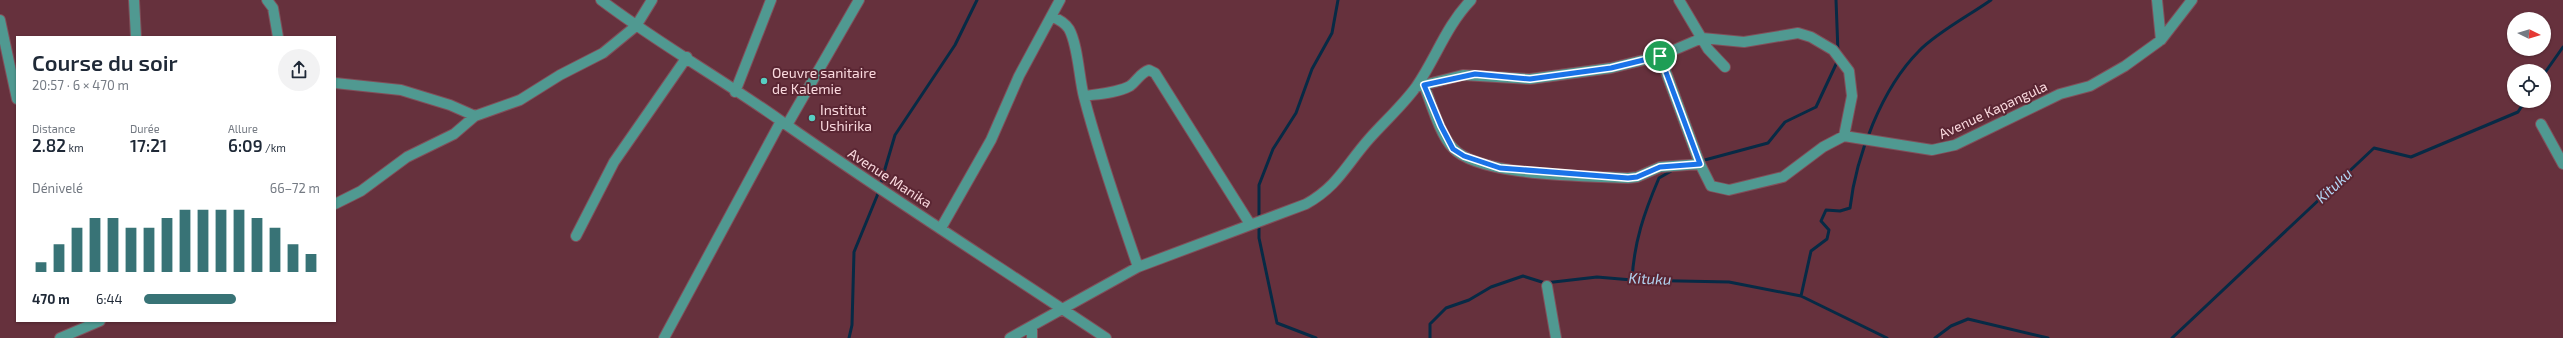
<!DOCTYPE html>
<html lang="fr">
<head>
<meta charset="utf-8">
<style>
  body { margin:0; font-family:"Exo 2",sans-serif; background:#f2f2f3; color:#1f2937; height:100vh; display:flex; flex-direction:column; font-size:15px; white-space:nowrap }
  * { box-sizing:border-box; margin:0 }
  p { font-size:13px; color:#747a83 }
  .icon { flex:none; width:22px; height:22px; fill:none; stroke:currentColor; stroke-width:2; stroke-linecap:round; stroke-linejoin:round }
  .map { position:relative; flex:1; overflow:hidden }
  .drawer { position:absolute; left:16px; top:36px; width:320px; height:286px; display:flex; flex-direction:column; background:#fff; border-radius:0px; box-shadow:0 1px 3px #0004 }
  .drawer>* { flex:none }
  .needle { width:26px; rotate:95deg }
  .controls { position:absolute; left:2507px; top:12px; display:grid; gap:8px }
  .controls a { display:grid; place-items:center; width:44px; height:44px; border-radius:50%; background:#fff; box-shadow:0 1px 3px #0004; font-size:20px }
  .pin { position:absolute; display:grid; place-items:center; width:34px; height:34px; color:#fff; margin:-17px; border:2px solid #fff; border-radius:50%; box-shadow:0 1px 4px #0007 }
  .round { display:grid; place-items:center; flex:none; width:42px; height:42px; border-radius:21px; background:#f2f2f3 }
  .headline { display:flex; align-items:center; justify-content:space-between; height:68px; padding:0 16px }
  h1 { font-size:22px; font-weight:600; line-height:30px }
  .stats { display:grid; grid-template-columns:repeat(3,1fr); gap:6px; height:68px; padding:4px 16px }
  .stats div { display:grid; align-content:center }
  .stats b { font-size:17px; font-weight:600 }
  .stats small { font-size:11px; font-weight:400 }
  .stats p { font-size:11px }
  .chart { height:112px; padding:8px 16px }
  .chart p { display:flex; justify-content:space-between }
  .chart svg { width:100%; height:72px; margin-top:4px; stroke:#387376; stroke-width:6 }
  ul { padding:0 16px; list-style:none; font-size:13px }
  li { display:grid; grid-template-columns:64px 48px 1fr; align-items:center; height:30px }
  li i { height:10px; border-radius:5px; background:#387376 }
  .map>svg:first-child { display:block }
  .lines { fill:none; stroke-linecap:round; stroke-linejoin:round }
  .stream { stroke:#072a45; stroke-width:3 }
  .minor-casing { stroke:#814f5a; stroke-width:12 }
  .minor { stroke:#509991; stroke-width:10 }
  .route-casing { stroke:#fff; stroke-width:8 }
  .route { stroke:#1a73e8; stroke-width:5 }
  .poi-dot { fill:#57cec2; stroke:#5a2633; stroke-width:1.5 }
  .labels { text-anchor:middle; stroke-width:4; stroke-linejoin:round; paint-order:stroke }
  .poi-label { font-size:14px; fill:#fad9de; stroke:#5a2633; text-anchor:start }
  .street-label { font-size:14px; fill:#fad9de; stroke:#5a2633 }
  .water-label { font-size:15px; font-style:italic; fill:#b3d4f2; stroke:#5a2633 }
</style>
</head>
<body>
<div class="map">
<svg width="2563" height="338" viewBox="0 0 2563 338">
  <rect width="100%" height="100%" fill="#66313d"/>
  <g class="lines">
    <!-- stream -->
    <path class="stream" d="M1836,0L1838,52
      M2544,74L2563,47
      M1701,161L1768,143L1785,122L1816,107L1838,60
      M1632,280C1634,242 1644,213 1659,178L1673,170
      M1801,296L1811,251L1827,239L1829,230L1821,221L1826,210L1840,211L1850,208C1856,156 1882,88 1919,51C1936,33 1970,15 1991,0
      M849,338L852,325L854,252L877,196L895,135L955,45L977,0
      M1316,338L1277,323L1259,238V185L1273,149L1296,113L1312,69L1332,33L1338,0
      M1430,338V324L1446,308L1469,300L1491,287L1523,276L1545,283L1597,277L1632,280L1729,282L1801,296L1887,338
      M1935,338L1951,326L1968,319L2048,338
      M2172,338L2374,148L2411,157L2518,112L2525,101"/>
    <!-- minor casing -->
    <g class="minor-casing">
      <path id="minor" d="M134,0L136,37
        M267,0L273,8L278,37
        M601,0C659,44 722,79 781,121C888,196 998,266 1106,338
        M1679,0L1708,49L1725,67
        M2157,0L2161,40
        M1052,17C1058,19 1065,23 1069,29C1078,45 1079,78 1084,97C1099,155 1119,211 1138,267
        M0,20L17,99
        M1660,56L1700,164L1711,186L1729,190L1783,177L1823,147L1844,136L1932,150L1955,145L2060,94L2090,86L2125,66L2161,40L2192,0
        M335,83L401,90L450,105L475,116L520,100L560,75L603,53L636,26L652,0
        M1424,85C1431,103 1440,135 1453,148C1479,177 1589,176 1628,178L1637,177L1660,167L1700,164
        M1416,87L1463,75L1530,79L1611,68L1660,56L1702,38L1744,42L1798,33L1811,37L1833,50L1849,71L1852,96L1844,136
        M735,92L771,0
        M1084,96C1098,94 1117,93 1130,86C1137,81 1140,73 1149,70L1155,73L1250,224
        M2541,124L2563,164
        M787,125L859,0
        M335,204L361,191L407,157L454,134L475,116
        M941,228L991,140L1019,76L1060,0
        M576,236L614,162L687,57
        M1547,286L1556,338
        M60,338L100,321
        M664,338L781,121
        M1010,338L1138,267L1306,204C1338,186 1346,165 1369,139C1385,121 1402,106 1416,87C1436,58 1446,26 1471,0
        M1032,338V326"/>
    </g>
    <!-- minor -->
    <use href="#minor" class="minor"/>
  </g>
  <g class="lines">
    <!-- route casing -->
    <g class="route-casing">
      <path id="route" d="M1660,56L1700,164L1660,167L1637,177L1628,178L1500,168L1464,156L1453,149L1441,126L1424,85L1475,74L1530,79L1611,68Z"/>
    </g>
    <!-- route -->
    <use href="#route" class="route"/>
  </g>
  <!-- markers -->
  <g class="poi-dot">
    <circle cx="764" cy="81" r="4"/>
    <circle cx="812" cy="118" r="4"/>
  </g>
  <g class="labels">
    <!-- poi labels -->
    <g class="poi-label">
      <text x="772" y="78">Oeuvre sanitaire<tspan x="772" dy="16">de Kalemie</tspan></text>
      <text x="820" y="115">Institut<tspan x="820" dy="16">Ushirika</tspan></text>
    </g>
    <!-- street labels -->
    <g class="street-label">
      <text transform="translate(1993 110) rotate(-25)" y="5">Avenue Kapangula</text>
      <text transform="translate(890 178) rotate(33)" y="5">Avenue Manika</text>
    </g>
    <!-- water labels -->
    <g class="water-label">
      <text transform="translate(2334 186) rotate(-43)" y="5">Kituku</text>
      <text transform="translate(1650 279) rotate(2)" y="5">Kituku</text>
    </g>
  </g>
</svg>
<div class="controls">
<a><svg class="needle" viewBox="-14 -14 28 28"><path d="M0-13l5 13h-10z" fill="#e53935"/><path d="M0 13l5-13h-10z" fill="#747a83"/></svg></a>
<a><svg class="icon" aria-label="locate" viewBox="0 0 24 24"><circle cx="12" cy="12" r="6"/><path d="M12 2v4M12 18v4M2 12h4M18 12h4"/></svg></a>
</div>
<div class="pin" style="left:1660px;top:56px;background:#1e9e55"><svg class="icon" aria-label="arrive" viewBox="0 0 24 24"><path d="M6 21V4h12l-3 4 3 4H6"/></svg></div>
<section class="drawer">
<div class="headline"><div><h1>Course du soir</h1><p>20:57 · 6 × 470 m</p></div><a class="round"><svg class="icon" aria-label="share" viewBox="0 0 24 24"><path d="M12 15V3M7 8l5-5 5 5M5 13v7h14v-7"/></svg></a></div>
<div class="stats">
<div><p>Distance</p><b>2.82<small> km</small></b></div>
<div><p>Durée</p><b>17:21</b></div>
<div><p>Allure</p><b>6:09<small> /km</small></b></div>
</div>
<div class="chart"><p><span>Dénivelé</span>66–72 m</p>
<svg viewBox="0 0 160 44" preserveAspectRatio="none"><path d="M5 44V38M15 44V27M25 44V17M35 44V11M45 44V11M55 44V17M65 44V17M75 44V11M85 44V6M95 44V6M105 44V6M115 44V6M125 44V11M135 44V17M145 44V27M155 44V33"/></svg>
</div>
<ul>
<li><b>470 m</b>6:44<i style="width:52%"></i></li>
</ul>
</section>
</div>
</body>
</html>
